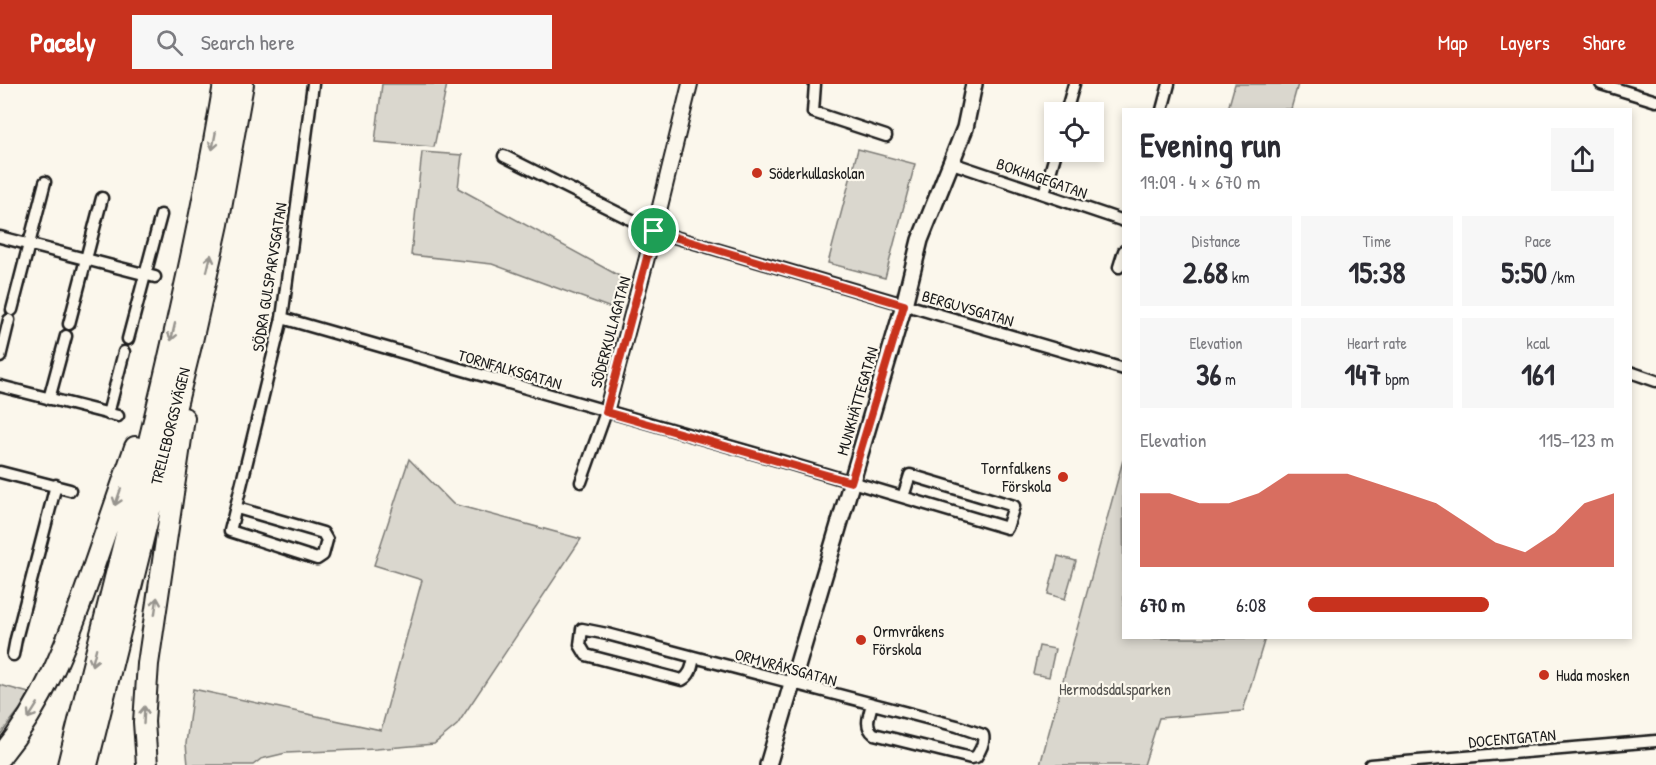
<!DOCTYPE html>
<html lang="en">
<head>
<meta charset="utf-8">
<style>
  body { margin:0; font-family:"Patrick Hand",sans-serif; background:#f7f7f7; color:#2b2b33; height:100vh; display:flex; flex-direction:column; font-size:22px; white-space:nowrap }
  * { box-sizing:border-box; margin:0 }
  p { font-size:20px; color:#7c7c81 }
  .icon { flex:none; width:33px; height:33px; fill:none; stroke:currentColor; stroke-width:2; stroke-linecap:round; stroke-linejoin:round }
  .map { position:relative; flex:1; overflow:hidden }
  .drawer { position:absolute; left:1122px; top:24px; width:510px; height:531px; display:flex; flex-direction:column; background:#fff; border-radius:0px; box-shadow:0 3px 9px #0003 }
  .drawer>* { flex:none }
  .buttons { position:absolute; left:1044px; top:18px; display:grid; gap:12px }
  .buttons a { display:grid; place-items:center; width:60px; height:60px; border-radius:0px; background:#fff; box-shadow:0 3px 9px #0003; font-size:30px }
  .pin { position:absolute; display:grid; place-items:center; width:51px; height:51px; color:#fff; margin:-26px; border:3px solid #fff; border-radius:50%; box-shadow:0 2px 6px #0007 }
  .round { display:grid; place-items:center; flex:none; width:63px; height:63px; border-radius:0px; background:#f7f7f7 }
  .headline { display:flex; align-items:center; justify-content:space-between; height:102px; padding:0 18px }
  h1 { font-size:33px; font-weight:800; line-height:45px }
  .stats { display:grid; grid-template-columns:repeat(3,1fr); gap:9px; height:102px; padding:6px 18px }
  .stats div { display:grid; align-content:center; border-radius:0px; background:#f7f7f7; text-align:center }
  .stats b { font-size:30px; font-weight:800 }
  .stats small { font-size:16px; font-weight:400 }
  .stats p { font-size:16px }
  .chart { height:168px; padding:12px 18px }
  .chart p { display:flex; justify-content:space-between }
  .chart svg { width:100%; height:108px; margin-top:6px; fill:#c8321e; opacity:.7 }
  ul { padding:0 18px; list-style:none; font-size:20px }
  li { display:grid; grid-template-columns:96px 72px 1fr; align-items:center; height:45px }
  li i { height:15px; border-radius:8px; background:#c8321e }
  header { display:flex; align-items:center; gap:36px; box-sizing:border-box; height:84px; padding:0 30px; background:#c8321e; color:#fff }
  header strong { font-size:28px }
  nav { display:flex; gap:33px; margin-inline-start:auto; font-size:21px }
  .search { width:420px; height:54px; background:#f7f7f7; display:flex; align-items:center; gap:15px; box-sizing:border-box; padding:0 21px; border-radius:0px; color:#7c7c81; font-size:22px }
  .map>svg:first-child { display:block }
  .green { fill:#dad7ce; stroke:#7b7a75; stroke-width:1.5 }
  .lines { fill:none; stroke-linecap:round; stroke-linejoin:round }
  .minor-casing { stroke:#1c1c1c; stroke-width:15 }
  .tertiary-casing { stroke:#1c1c1c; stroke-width:18 }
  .secondary-casing { stroke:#1c1c1c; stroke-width:20 }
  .motorway-casing { stroke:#1c1c1c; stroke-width:24 }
  .minor { stroke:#fbf7ec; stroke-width:10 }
  .tertiary { stroke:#fbf7ec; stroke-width:14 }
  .secondary { stroke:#fbf7ec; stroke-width:15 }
  .motorway { stroke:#fbf7ec; stroke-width:20 }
  .oneway { stroke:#97948e }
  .route-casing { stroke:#fff; stroke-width:12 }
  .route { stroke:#c8321e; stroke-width:8 }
  .poi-dot { fill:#c8321e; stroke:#fbf7ec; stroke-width:2 }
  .labels { text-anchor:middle; stroke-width:4.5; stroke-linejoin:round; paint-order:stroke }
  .poi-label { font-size:16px; fill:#1c1c1c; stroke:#fbf7ec; text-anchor:start }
  .street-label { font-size:16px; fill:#1c1c1c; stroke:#fbf7ec }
  .park-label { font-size:16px; fill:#555451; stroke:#fbf7ec }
</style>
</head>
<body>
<header>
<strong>Pacely</strong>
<div class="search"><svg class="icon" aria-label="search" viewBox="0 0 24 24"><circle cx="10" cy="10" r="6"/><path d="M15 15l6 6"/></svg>Search here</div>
<nav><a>Map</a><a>Layers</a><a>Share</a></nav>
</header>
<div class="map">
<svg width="1656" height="681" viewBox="0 0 1656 681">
  <rect width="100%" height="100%" fill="#fbf7ec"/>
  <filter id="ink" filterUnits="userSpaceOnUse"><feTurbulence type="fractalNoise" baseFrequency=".0167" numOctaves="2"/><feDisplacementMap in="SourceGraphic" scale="12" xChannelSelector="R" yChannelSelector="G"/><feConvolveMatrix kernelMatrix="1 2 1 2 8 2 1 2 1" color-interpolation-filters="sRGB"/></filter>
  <g filter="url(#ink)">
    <!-- green -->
    <path class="green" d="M382,0H447L434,63L375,58Z
      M1235,0H1298L1291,25H1228Z
      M858,65L915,80L885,194L828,179Z
      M422,68L462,71L458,104L623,194L624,209L617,224H611L492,180L411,171Z
      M409,375L453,420L581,455L457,641L434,660L376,665L286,669L261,675L253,681H188L186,660L193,605L381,646L422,496L374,481Z
      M1123,376L1124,554H1265L1243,627L1159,634L1144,681H1040Z
      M1058,472L1076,477L1065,515L1048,510Z
      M1039,562L1055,565L1049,593L1033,590Z
      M0,601L29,609L20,625L0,651Z"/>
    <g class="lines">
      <!-- minor casing -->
      <g class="minor-casing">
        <path id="minor" d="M815,0L813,28L886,52
          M1601,0L1656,17
          M1162,26L1169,0
          M1066,28L1074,0
          M504,72L654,147L1124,285
          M952,79L1124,137
          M1044,110L1056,68
          M0,153L155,193
          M1119,183L1124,167
          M12,226L45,98
          M282,234L781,377L1007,444L1014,422L910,391L903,413
          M69,240L102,114
          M128,255L161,131
          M0,273L9,236
          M1630,288L1656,297
          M0,302L118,332
          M49,315L66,252
          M108,330L124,268
          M0,388L70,406
          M581,398L606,328
          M237,424L323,449L327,456L323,471L317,475L230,447L282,234L313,0
          M13,571L16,555L56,401
          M694,573L607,550L582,545L580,561L586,571L682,596C691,591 692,583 694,573L957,642L983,651C985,658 980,667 976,673L971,674L874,650C864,642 869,632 872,620
          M1370,681L1656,657"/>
      </g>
      <!-- tertiary casing -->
      <g class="tertiary-casing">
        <path id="tertiary" d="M606,328L654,147L690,0"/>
      </g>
      <!-- secondary casing -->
      <g class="secondary-casing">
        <path id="secondary" d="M768,681L904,221L920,156L965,44L974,0"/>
      </g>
      <!-- motorway casing -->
      <g class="motorway-casing">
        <path id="motorway" d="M0,673C45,618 67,559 90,493C105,450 120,406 135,363
          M68,681C124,455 186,230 224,0
          M87,681L192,257L218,140L243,0
          M147,681L144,638L148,580L184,334"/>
      </g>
      <!-- minor -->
      <use href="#minor" class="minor"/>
      <!-- tertiary -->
      <use href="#tertiary" class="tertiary"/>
      <!-- secondary -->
      <use href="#secondary" class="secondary"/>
      <!-- motorway -->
      <use href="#motorway" class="motorway"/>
    </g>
    <!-- one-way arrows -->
    <defs><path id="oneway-shaft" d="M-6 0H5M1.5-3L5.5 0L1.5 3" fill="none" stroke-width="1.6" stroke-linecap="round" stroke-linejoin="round" transform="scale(1.5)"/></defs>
    <g class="oneway">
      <use href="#oneway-shaft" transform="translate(214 57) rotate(101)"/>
      <use href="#oneway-shaft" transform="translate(209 179) rotate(-77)"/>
      <use href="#oneway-shaft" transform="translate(173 248) rotate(103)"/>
      <use href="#oneway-shaft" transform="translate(118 413) rotate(109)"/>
      <use href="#oneway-shaft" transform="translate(156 522) rotate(-82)"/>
      <use href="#oneway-shaft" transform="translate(94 573) rotate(104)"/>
      <use href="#oneway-shaft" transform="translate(33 627) rotate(122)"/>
      <use href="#oneway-shaft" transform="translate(144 631) rotate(-87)"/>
    </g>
  </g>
  <g class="lines" filter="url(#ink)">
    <!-- route casing -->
    <g class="route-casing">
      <path id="route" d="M654,147L904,221L851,398L606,328Z"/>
    </g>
    <!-- route -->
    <use href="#route" class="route"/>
  </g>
  <!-- markers -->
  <g class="poi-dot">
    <circle cx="757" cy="89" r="6"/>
    <circle cx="1063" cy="393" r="6"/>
    <circle cx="861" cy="556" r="6"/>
    <circle cx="1544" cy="591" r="6"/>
  </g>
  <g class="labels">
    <!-- poi labels -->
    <g class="poi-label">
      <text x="769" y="95">Söderkullaskolan</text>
      <text x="1051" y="390" text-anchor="end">Tornfalkens<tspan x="1051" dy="18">Förskola</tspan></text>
      <text x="873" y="553">Ormvråkens<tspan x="873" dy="18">Förskola</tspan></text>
      <text x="1556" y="597">Huda mosken</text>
    </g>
    <!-- street labels -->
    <g class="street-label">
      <text transform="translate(1042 94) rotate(19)" y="6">BOKHAGEGATAN</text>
      <text transform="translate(269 193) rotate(-81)" y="6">SÖDRA GULSPARVSGATAN</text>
      <text transform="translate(968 224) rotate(16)" y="6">BERGUVSGATAN</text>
      <text transform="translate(610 248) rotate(-75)" y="6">SÖDERKULLAGATAN</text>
      <text transform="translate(510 285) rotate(16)" y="6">TORNFALKSGATAN</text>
      <text transform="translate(857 317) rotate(-74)" y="6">MUNKHÄTTEGATAN</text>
      <text transform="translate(170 342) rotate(-76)" y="6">TRELLEBORGSVÄGEN</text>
      <text transform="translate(786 583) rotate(15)" y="6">ORMVRÅKSGATAN</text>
      <text transform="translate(1512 654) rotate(-5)" y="6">DOCENTGATAN</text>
    </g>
    <!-- park labels -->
    <g class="park-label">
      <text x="1115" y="611">Hermodsdalsparken</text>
    </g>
  </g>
</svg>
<div class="buttons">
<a><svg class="icon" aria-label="locate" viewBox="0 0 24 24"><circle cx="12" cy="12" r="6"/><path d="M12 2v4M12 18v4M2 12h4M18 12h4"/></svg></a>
</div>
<div class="pin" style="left:654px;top:147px;background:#1e9e55"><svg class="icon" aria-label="arrive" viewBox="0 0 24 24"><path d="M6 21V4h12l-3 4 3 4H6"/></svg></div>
<section class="drawer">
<div class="headline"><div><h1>Evening run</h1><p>19:09 · 4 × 670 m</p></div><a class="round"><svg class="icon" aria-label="share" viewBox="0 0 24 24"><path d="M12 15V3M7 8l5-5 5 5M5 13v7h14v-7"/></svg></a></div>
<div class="stats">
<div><p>Distance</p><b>2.68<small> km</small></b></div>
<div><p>Time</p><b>15:38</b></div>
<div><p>Pace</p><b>5:50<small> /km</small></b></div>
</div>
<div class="stats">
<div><p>Elevation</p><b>36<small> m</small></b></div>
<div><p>Heart rate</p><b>147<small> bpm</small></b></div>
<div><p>kcal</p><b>161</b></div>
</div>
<div class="chart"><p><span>Elevation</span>115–123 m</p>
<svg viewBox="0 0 160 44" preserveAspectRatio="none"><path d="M0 44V14L10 14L20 18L30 18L40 14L50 6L60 6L70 6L80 10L90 14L100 18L110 26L120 34L130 38L140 30L150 18L160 14V44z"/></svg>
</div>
<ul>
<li><b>670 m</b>6:08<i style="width:59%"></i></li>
</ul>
</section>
</div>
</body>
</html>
